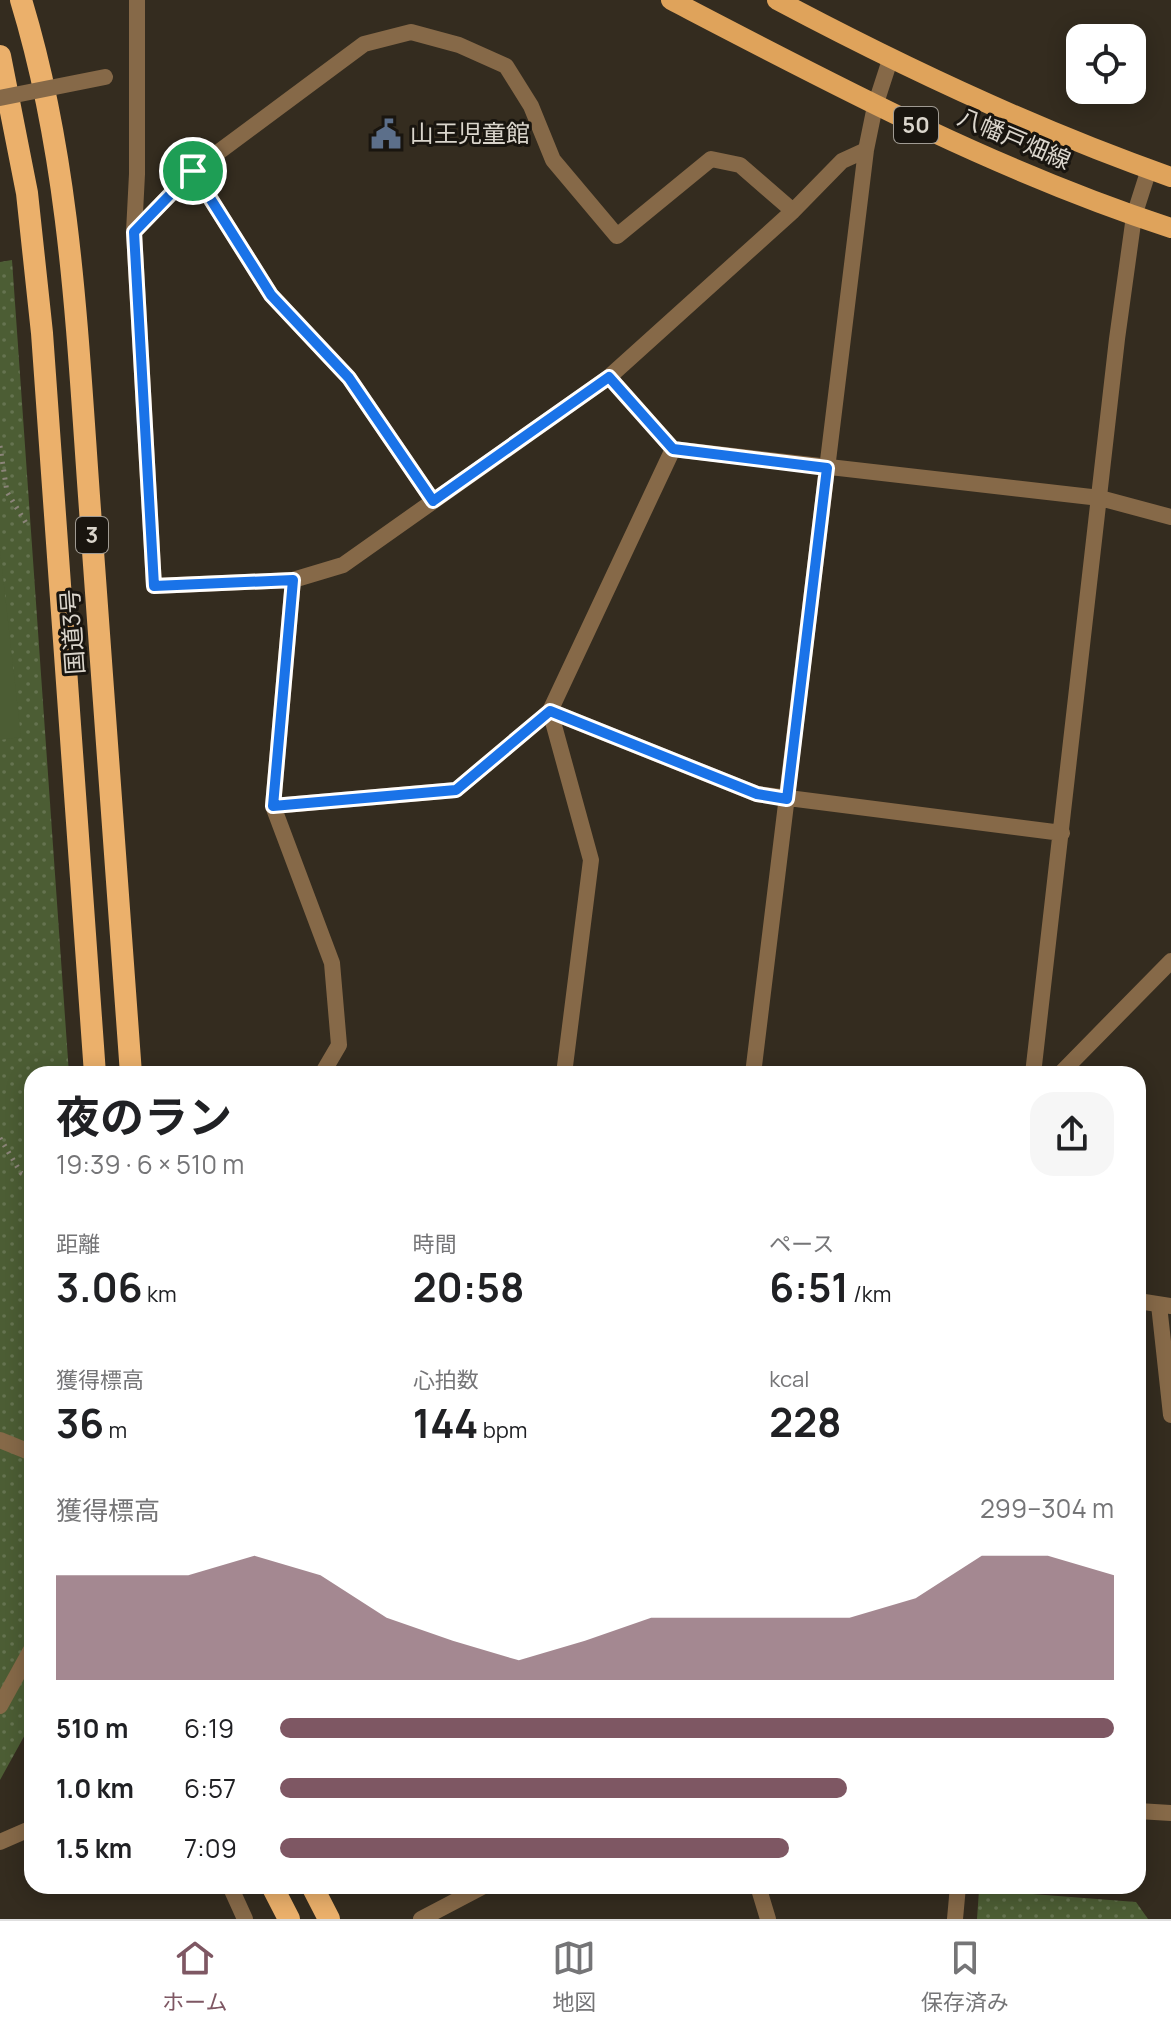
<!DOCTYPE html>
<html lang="ja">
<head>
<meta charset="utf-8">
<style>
  body { margin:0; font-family:Manrope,"Noto Sans JP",sans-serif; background:#f6f6f6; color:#202124; height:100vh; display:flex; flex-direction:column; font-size:30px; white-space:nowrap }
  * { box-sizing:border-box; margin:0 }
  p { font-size:26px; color:#757577 }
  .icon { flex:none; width:44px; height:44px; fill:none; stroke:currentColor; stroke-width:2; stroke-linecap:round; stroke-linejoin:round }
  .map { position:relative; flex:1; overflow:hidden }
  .sheet { position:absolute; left:24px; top:1066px; width:1122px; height:828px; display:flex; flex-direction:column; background:#fff; border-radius:24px; box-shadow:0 4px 20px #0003 }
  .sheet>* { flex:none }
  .buttons { position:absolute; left:1066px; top:24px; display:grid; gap:16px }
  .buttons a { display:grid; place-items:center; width:80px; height:80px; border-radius:16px; background:#fff; box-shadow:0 4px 20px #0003; font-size:40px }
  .pin { position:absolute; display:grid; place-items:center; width:68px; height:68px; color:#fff; margin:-34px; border:4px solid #fff; border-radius:50%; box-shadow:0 2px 8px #0007 }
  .round { display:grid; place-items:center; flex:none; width:84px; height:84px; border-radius:24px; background:#f6f6f6 }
  .overview { display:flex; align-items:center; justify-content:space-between; height:136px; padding:0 32px }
  h1 { font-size:44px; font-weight:700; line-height:60px }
  .figures { display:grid; grid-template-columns:repeat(3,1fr); gap:12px; height:136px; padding:8px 32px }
  .figures div { display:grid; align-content:center }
  .figures b { font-size:40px; font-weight:700 }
  .figures small { font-size:22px; font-weight:400 }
  .figures p { font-size:22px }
  .chart { height:224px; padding:16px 32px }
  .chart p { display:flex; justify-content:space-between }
  .chart svg { width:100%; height:144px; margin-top:8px; fill:#7e5763; opacity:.7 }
  ul { padding:0 32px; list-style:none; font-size:26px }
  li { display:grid; grid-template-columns:128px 96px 1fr; align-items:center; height:60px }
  li i { height:20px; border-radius:10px; background:#7e5763 }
  .dock { display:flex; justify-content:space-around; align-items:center; height:112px; border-top:2px solid #e0e0e0; background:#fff; font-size:22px; color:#757577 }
  .dock a { display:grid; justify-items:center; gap:4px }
  .dock .active { color:#7e5763 }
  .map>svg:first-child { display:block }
  .park { fill:url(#park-dots) }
  .garden { fill:#4c5d34 }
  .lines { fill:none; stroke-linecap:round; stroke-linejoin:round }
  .path { stroke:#8b8479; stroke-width:5; stroke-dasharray:2 6; stroke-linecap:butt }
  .minor { stroke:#866948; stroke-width:16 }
  .tertiary { stroke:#866948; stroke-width:16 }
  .primary { stroke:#dfa35b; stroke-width:20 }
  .trunk { stroke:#ebb06b; stroke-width:22 }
  .minor-bridge { stroke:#866948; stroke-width:16 }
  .route-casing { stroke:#fff; stroke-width:16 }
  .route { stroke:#1a73e8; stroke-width:10 }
  .labels { text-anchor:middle; stroke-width:6; stroke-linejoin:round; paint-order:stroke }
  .shield { fill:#19150f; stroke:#a09b93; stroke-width:2 }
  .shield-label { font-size:22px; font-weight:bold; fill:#dad5cc }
  .poi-label { font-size:24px; fill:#dad5cc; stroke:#19150f; text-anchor:start }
  .street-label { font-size:24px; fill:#dad5cc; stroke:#19150f }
</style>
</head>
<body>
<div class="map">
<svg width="1171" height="1919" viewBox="0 0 1171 1919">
  <defs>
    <pattern id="park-dots" width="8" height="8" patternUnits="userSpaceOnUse" patternTransform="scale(2)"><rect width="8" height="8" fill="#4c5d34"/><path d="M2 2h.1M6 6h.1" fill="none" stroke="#657350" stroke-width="1.8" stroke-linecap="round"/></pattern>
  </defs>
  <rect width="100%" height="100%" fill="#342c1f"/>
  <!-- park -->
  <path class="park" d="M12,260L69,1074H32V1722L0,1780V262Z
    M979,1890L1136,1902L1148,1919H977Z"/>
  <!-- garden -->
  <path class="garden" d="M0,550L21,737L0,740Z"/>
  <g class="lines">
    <!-- path -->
    <path class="path" d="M0,446L7,492L26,523
      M0,1138L21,1173L32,1178"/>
    <!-- minor -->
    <path class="minor" d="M137,0V174L134,232L154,586L293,580
      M134,232L193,171
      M609,377L673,449L1100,498L1171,517
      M433,501L349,378L271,295L193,171L364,44L411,32L459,45L506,66L531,106L553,160L617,236L711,159L740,165L793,211
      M273,806L456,790L550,711L757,794L1062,833
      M322,1074L339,1045L332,963L273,806L293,580L343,565L609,377L793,211L842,161L866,150
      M564,1074L591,860L550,711L673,449
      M753,1074L866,150L875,106L890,60
      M1033,1074L1117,339L1134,216L1149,169
      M1138,1301L1171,1306
      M1159,1305L1171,1415
      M0,1440L32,1453
      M0,1706L32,1648
      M1138,1811L1171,1813
      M230,1886L245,1919
      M758,1886L768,1919
      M421,1919L484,1886
      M955,1919L958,1886"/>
    <!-- tertiary -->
    <path class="tertiary" d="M1060,1074L1171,961
      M0,1842L32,1828"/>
    <!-- primary -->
    <path class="primary" d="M671,0C834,85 996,171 1171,228
      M777,0C905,68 1034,129 1171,177"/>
    <!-- trunk -->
    <path class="trunk" d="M21,0C70,160 77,329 89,496C103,688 116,881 131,1074
      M0,56L27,193L42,333L95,1074
      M272,1886L289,1919
      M312,1886L329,1919"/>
    <!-- minor-bridge -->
    <path class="minor-bridge" d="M0,98L105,77"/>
  </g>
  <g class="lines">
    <!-- route casing -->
    <g class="route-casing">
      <path id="route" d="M193,171L271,295L349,378L433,501L609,377L673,449L827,468L787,799L757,794L550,711L456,790L273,806L293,580L154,586L134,232Z"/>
    </g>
    <!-- route -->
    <use href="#route" class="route"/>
  </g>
  <!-- icons -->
  <defs>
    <g id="civic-bare" transform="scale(2.4)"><path d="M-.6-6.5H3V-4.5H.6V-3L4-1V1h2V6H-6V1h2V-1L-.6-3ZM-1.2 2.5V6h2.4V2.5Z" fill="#5c6f8a" stroke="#19150f" stroke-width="2.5" paint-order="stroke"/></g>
  </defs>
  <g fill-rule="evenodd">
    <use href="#civic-bare" x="386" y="134"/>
  </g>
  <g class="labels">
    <!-- shield labels -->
    <g class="shield">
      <rect x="894" y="107" width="44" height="36" rx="6"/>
      <rect x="76" y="517" width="32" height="36" rx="6"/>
    </g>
    <g class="shield-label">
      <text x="916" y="133">50</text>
      <text x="92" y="543">3</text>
    </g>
    <!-- poi labels -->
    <g class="poi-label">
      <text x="410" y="142">山王児童館</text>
    </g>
    <!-- street labels -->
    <g class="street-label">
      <text transform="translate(1014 139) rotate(23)" y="8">八幡戸畑線</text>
      <text transform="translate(73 632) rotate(-94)" y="8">国道3号</text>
    </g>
  </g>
</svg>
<div class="buttons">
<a><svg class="icon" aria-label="locate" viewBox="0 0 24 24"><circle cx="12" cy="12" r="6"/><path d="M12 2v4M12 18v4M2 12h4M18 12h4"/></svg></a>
</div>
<div class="pin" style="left:193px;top:171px;background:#1e9e55"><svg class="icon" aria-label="arrive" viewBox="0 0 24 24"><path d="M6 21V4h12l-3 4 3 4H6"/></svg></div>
<section class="sheet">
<div class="overview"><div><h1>夜のラン</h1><p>19:39 · 6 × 510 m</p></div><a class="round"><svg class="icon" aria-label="share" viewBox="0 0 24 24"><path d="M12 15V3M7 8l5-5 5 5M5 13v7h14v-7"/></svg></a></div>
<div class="figures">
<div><p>距離</p><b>3.06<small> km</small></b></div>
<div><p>時間</p><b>20:58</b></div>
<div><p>ペース</p><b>6:51<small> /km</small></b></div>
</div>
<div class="figures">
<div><p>獲得標高</p><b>36<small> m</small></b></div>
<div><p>心拍数</p><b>144<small> bpm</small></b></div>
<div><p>kcal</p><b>228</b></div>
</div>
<div class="chart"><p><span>獲得標高</span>299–304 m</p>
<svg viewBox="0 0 160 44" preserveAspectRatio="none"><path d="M0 44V12L10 12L20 12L30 6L40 12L50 25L60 32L70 38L80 32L90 25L100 25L110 25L120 25L130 19L140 6L150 6L160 12V44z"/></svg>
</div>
<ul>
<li><b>510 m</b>6:19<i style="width:100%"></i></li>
<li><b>1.0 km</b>6:57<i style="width:68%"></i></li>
<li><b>1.5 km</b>7:09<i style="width:61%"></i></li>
</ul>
</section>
</div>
<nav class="dock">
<a class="active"><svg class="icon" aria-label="home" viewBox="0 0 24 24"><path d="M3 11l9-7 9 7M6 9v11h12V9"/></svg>ホーム</a>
<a><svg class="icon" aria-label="map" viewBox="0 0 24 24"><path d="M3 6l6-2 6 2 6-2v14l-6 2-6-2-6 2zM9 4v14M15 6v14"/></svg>地図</a>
<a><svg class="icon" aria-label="saved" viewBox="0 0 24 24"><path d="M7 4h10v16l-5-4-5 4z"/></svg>保存済み</a>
</nav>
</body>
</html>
